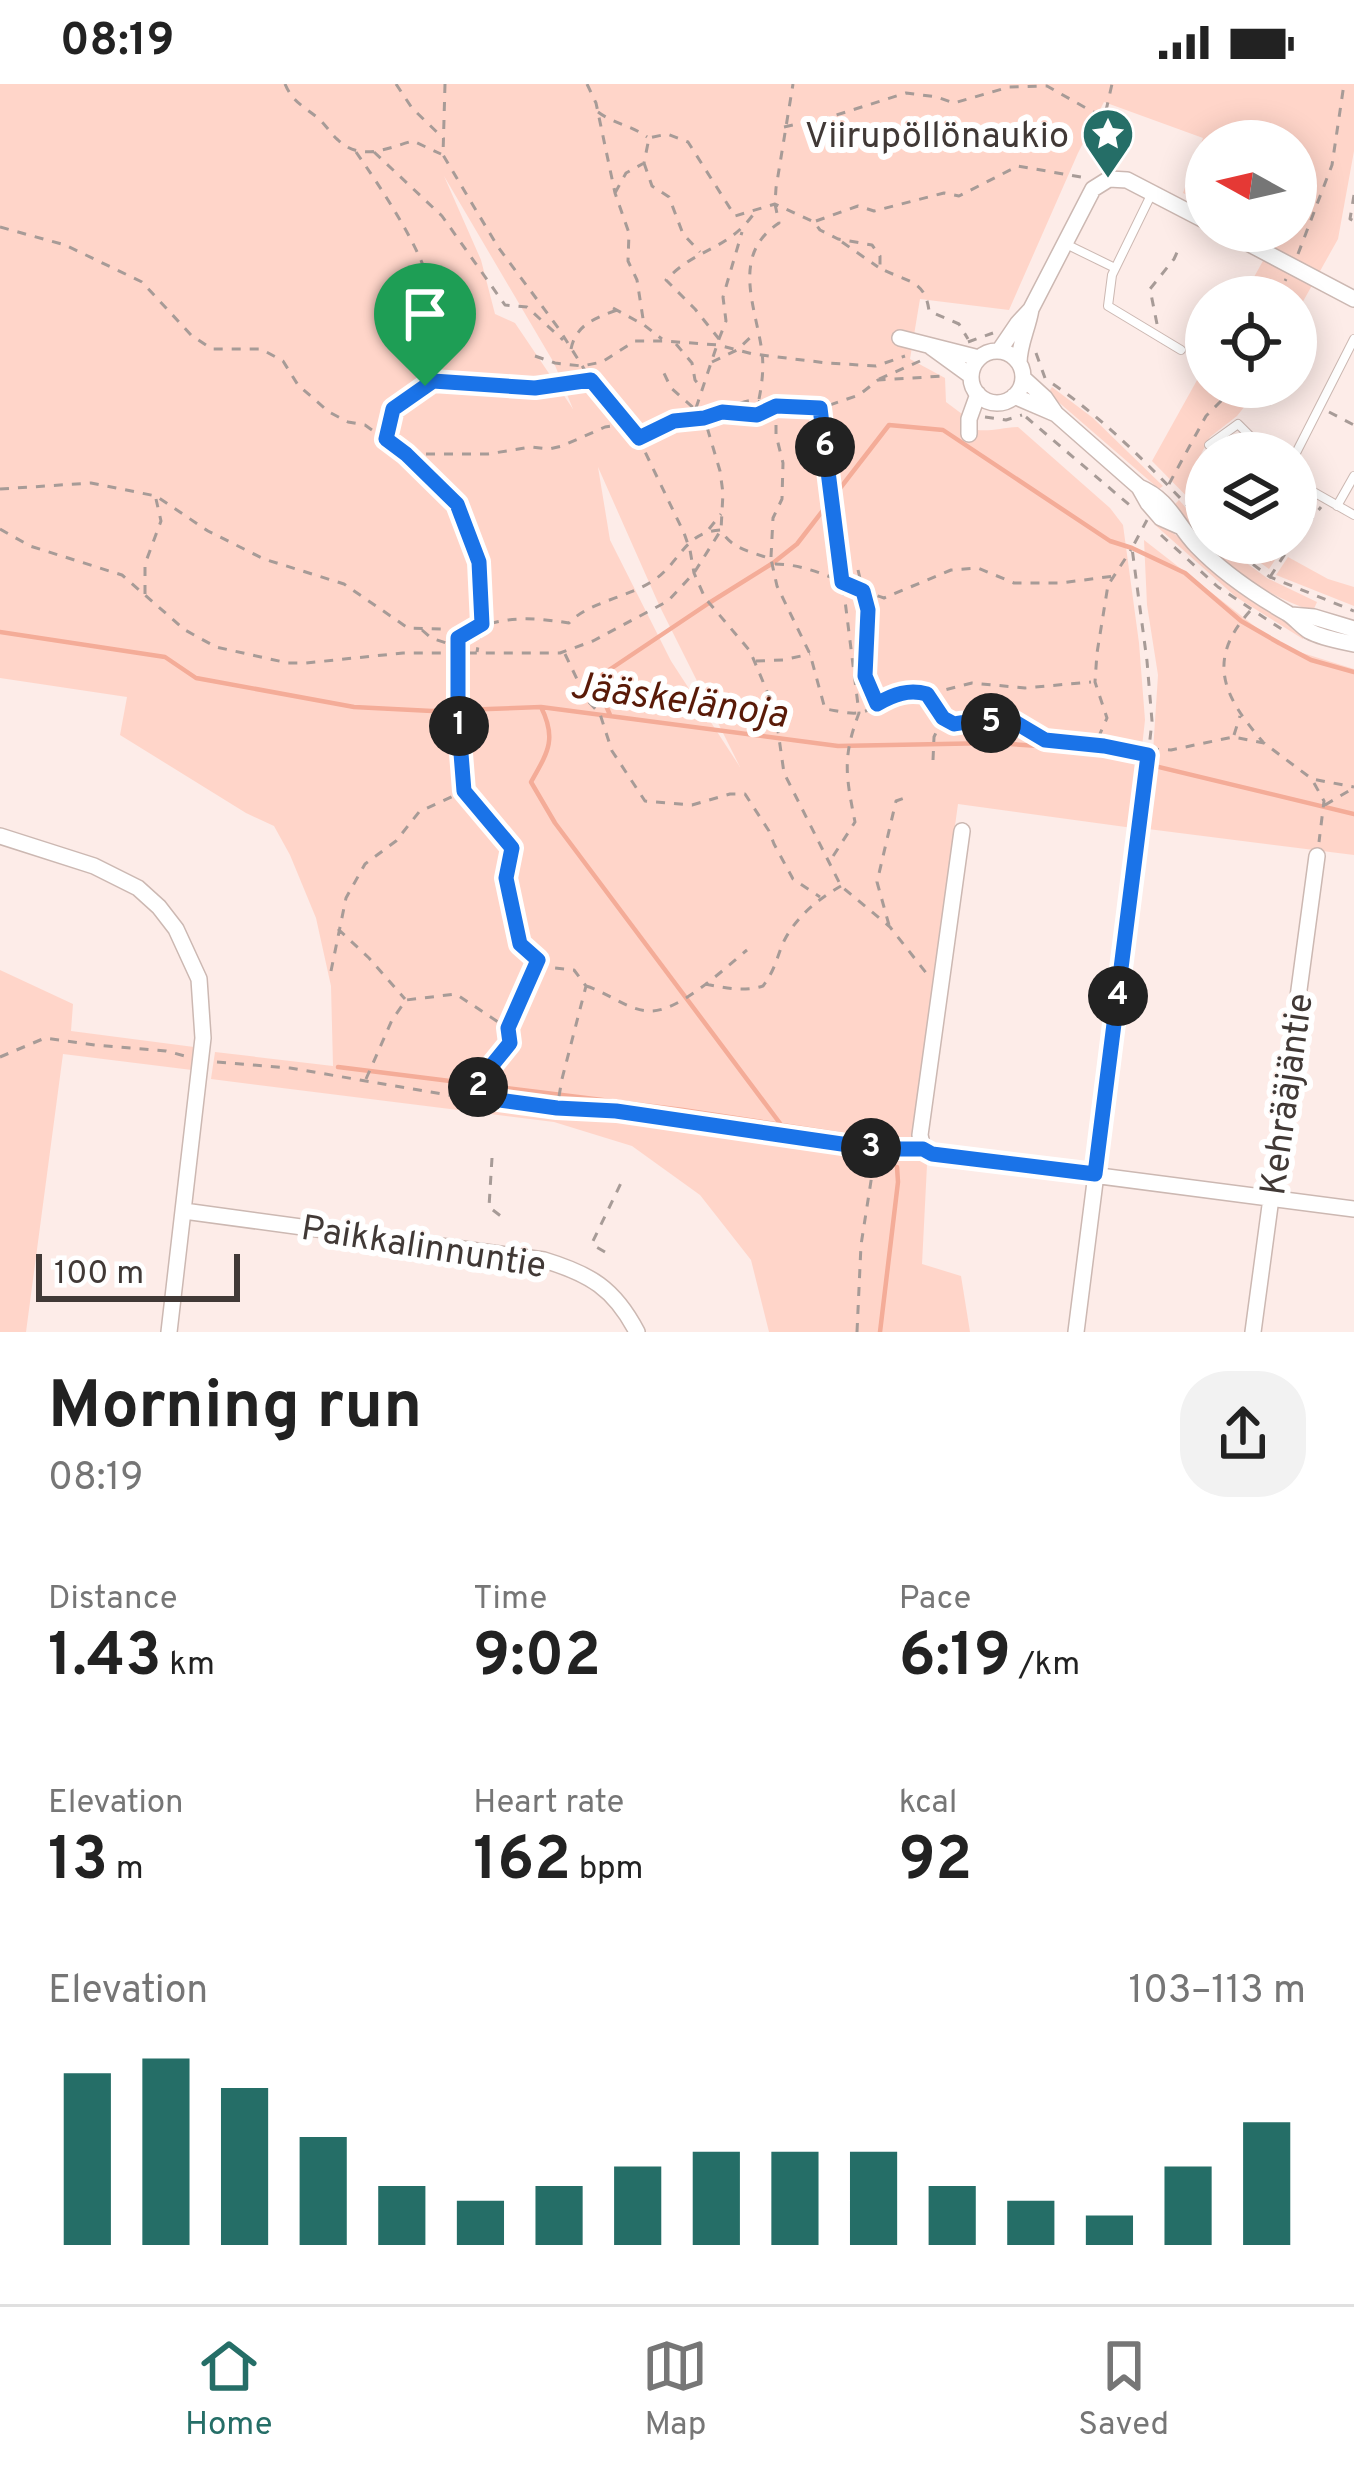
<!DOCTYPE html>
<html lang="en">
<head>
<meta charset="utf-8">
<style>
  body { margin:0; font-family:Overpass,sans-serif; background:#f2f2f2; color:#222; height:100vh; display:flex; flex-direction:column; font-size:45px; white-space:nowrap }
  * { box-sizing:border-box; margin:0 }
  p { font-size:39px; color:#767676 }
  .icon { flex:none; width:66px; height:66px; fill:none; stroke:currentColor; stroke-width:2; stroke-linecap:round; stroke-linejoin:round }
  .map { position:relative; height:1248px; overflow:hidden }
  .sheet { display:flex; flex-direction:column; background:#fff; flex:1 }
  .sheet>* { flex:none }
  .needle { width:78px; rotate:278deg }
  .controls { position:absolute; left:1185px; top:36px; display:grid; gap:24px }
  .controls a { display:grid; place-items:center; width:132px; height:132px; border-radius:50%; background:#fff; box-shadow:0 6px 30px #0003; font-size:60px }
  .scale { position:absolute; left:36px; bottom:30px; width:204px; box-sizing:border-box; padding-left:12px; border:6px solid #413936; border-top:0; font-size:33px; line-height:42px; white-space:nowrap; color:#413936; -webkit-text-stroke:9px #fff; paint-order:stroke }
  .pin { position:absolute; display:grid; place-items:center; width:102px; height:102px; color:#fff; margin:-123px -51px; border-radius:50% 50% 50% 0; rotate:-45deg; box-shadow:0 0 12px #0007 }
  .pin .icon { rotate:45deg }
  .km { position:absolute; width:60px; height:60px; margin:-30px; border-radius:50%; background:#222; color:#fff; font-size:33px; line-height:60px; text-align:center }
  .round { display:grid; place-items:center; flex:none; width:126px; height:126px; border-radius:48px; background:#f2f2f2 }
  .headline { display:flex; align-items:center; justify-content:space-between; height:204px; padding:0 48px }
  h1 { font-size:66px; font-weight:700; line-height:90px }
  .stats { display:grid; grid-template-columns:repeat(3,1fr); gap:18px; height:204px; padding:12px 48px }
  .stats div { display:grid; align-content:center }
  .stats b { font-size:60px; font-weight:700 }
  .stats small { font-size:33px; font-weight:400 }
  .stats p { font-size:33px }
  .chart { height:336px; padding:24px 48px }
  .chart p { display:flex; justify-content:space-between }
  .chart svg { width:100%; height:216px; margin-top:12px; stroke:#256e67; stroke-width:6 }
  .status { display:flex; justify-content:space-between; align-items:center; height:84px; padding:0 60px; background:#fff; direction:ltr }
  .status svg { height:33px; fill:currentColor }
  .tabs { display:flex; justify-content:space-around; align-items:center; height:168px; border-top:3px solid #e0e0e0; background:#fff; font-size:33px; color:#767676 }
  .tabs a { display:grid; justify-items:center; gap:6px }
  .tabs .selected { color:#256e67 }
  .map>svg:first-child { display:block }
  .green { fill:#ffd5c9; fill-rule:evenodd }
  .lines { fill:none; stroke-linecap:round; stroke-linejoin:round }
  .stream { stroke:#f4ac98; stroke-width:4.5 }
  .lane-casing { stroke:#ccb8b2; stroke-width:10 }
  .street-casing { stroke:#ccb8b2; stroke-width:18 }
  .path { stroke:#a79b97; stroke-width:3; stroke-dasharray:9 9; stroke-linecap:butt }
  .lane { stroke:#fff; stroke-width:8 }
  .street { stroke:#fff; stroke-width:15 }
  .route-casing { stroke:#fff; stroke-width:24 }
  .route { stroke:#1a73e8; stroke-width:15 }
  .labels { text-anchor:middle; stroke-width:12; stroke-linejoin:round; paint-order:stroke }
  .poi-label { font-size:36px; fill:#413936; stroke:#fff; text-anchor:end }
  .street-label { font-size:36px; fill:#413936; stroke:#fff }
  .water-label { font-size:39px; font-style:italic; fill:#591a08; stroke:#fff }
</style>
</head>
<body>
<div class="status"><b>08:19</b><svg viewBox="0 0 49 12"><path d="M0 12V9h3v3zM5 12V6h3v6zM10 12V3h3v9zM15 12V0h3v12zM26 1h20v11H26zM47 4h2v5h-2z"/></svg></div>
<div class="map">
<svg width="1354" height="1248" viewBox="0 0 1354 1248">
  <rect width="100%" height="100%" fill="#fdece8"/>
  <!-- green -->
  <path class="green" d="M0,0H1354V67L1338,155L1296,230V213H1243L1264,175L1267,152L1257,147H1296V57H1206V121L1183,109L1203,54L1104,18L1078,69L1009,226L920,215L910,275L945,294L946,318L962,330L965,343C985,350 997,344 1018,343L1110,424L1123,441L1139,559L1145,636L1133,744L958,720L913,1046L927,1081L922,1180L961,1192L970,1248H769L751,1176L700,1111L632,1062L554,1038L211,995L215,968L333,982L331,902L316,834L290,771L274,742L246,729L120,651L127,613L0,594ZM444,92L554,279L573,325L515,239L495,230L481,176ZM598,383L660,523L740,683L671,577L610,456Z
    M1206,280V303H1260L1237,332L1210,353L1191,389L1206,403V432L1152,377Z
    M1052,303L1093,334L1163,402L1159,405L1048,309Z
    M1179,416L1206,446V459H1219L1267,494L1317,518L1313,527C1247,504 1218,474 1174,421Z
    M1158,436L1192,465L1305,549L1303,555L1236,513L1154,440Z
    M1144,456L1280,562L1354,585V771L1148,745L1158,591L1147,521Z
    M1233,459H1270L1281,467L1269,485Z
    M1288,473L1328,495L1354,503V522L1276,491Z
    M0,886L73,920L71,947L194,963L192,986L63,970L26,1248H0Z"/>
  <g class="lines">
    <!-- stream -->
    <path class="stream" d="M0,548L165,573L196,594L354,623L432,627L541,623L838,662L994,659L1084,665L1354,730
      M541,623C557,655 548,668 531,698L555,739L782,1042
      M610,631L601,610L603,590L709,519L773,479L797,460L889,341L943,346L1110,457L1132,464L1185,489L1241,537L1279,559L1311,576L1354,588
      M338,983L683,1026L899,1059
      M880,1248L898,1098L897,1083"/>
    <!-- lane casing -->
    <g class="lane-casing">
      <path id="lane" d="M1152,109L1112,191L1108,222L1181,266
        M1072,163L1115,184
        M1209,361L1238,340L1267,369
        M1296,369L1354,255
        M1296,398L1354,431
        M1337,422L1354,392"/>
    </g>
    <!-- street casing -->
    <g class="street-casing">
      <path id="street" d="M1225,147L1354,215
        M900,254L979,274
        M931,263L971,292
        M999,267L1018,239L1031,225L1093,105L1109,95L1127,96L1206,137
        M971 293a26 26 0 1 1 52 0a26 26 0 1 1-52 0Z
        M1019,279C1019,260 1028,244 1031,225
        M1023,294L1045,314L1056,330L1139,403L1148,419L1161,434L1179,442
        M1014,312L1056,330
        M969,350V335L978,310
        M1139,403C1170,416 1175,439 1197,462C1224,490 1254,510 1287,529C1295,534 1301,542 1309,547C1322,554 1340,557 1354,560
        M1291,531L1314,533L1354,545
        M962,747L920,1051L923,1065L931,1070L1354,1125
        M0,752L94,782L138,804L159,823L176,845L199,895L203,954L169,1248
        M184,1127L544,1176C590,1190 614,1204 637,1248
        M1076,1248L1138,758
        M1253,1248L1317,772"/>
    </g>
    <!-- path -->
    <path class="path" d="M285,0C292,17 304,23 318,34C326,41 331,50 338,56C361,78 387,64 413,57L441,70
      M396,0L412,24L444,55
      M445,0L443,71L498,163L559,245L591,296L635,347L684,449L690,466L694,489L705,514L750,567L775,626L784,689L841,802L890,843L927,890
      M587,0L596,19L615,109L629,149L628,177L637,196L644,241
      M598,28C614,40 631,41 647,53
      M784,43L830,33L906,9L937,13L954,19L1009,3L1047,2L1093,28L1105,31
      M356,68C379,101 431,177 433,218C434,238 425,253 414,269L425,302
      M374,68L442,132L505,221L527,223L563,256
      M644,79L652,102L669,113L683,150L700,168
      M1105,81V31L1112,0
      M615,109L626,89L644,79L649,54L667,50L688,58L735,132L775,120L814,138L820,146L838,155L872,161L880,172V184C905,198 925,194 929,227L959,240L968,255
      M1354,111L1350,135L1354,137
      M816,137L858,122L874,127L944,109L959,112L1018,82L1086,94
      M0,143L65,161L142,198L191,251L212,265H261L283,277L298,301L329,328L348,338L365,341L406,370L457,420L479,478L482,540L477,568
      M842,158L878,183
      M1298,170L1332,81L1344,0
      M1277,213L1286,195
      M613,224L644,241L662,255
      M1157,240L1150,205L1174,175L1180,162
      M719,255L726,237L723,213L742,148
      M968,258L993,249
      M676,260L692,279L695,296L700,302
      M571,265C576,240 596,234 617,226
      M1036,269L1045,294
      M535,272L555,279L582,282L602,278L635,257H664L718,261L753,270L827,279L876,282L905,272
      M712,278L737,266L754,250
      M879,295L920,277
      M1053,300C1111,340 1157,390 1206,441
      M759,315C762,300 764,284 762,268C756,223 730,171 779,139L775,120L776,104L793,0
      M696,324L719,255L695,225L666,196C697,163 728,167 755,128
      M821,324L859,629C842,674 846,692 855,738L830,777
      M724,327C741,319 752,310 769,323
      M1329,328L1354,341
      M985,333L1006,336L1022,331
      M1026,333L1133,424
      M386,354L393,325L433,297L535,304L590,296
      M639,354L674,337L704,333L722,328L757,331L776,322L821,324L859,311L878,296L945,292
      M408,370H488L531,363L549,365L562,362L605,343L627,340
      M1169,400L1206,332L1235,303
      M0,405L91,399L156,412L208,447L264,475L344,500L408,544L441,545L457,554L458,631L464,707L512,764L506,794L520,860L538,876L508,944L510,959L480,996L477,1013
      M0,445L30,462L122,491L185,546L216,563L288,579H306L403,569H560L593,557L668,517L694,489L721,446L723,409L720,387L704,333L671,304L662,285
      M709,445L721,430
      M1161,451L1218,503L1286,548
      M1296,454L1321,423
      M1224,459L1270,493L1354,527
      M771,473L773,434L782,415L783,379L776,351V323
      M775,480C813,480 848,503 884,514L951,486L978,484L1014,499H1061L1114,492
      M858,486L868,527L865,591L876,618
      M1270,493L1292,459
      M145,510V480L161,437L156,415
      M1250,527C1205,577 1224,613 1263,658
      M422,546L431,554L456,562
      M457,554C496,532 525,532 569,539C588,518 630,513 654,496C680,479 685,447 721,446C731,465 752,468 771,475L777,502L810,570L825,625C834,626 848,630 857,629C883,626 890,600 927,610L943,635L954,640C978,633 994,644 1013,637L1045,656L1122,664L1148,671
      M565,570L587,616L600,630L612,667L645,717L692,721L730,710H745L769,747L774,760L793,795L820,813
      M756,577L783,576L810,570
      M929,610L972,599L1025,604L1091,598
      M1034,648C1056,648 1078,645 1095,661L1107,634L1095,598L1097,569L1108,501L1131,466
      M1234,651L1240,632
      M1150,665L1171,666L1233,653L1264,659L1312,695L1354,703
      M933,676L934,653L941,638
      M1314,699L1324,717L1319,758
      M1325,721L1352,705
      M1140,745L1152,637L1147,577L1132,464L1147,436
      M889,841L877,798L896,717L910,712
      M338,845L369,874L405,915
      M539,876L555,884L574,886L586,902L562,995L557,1024
      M331,887L346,814L365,780L396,757L419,728L464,707
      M705,900C725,904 743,908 763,902C776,884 776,875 784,857C796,833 818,815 841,802
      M586,902C607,908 627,926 649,927C678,929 725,884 747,866
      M0,973L45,954L95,961L166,967L185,972
      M217,978L290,984L460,1013L557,1024L616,1027L817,1057L909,1066
      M366,995L392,936L406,916L456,910L498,938L509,958
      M492,1074L489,1123L502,1133
      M605,1168L593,1161V1157L622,1097
      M857,1248L861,1161L876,1065"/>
    <!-- lane -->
    <use href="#lane" class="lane"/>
    <!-- street -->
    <use href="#street" class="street"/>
  </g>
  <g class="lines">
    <!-- route casing -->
    <g class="route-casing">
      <path id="route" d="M591,296L639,354L674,337L704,334L722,328L757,331L776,322L820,324L842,498L863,507L868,526L865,592L877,620C894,610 909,605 927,610L943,634L954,640C977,634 994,644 1013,637L1045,656L1104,662L1148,671L1095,1090L932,1070L923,1065H876L616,1027L557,1024L477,1013L480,996L510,959L508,944L538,876L520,860L506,794L512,764L464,707L458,632V554L482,540L479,478L457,420L406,370L386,355L393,325L433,297L535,304Z"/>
    </g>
    <!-- route -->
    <use href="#route" class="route"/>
  </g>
  <!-- icons -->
  <defs>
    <g id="sight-pin" transform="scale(2.7)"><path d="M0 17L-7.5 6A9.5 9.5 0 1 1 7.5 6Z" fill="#256e67" stroke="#fff"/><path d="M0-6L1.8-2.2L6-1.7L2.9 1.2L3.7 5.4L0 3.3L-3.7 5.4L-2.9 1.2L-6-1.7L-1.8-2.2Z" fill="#fff"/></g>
  </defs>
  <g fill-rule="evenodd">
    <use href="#sight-pin" x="1108" y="50"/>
  </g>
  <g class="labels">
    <!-- poi labels -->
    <g class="poi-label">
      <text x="1069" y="63">Viirupöllönaukio</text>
    </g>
    <!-- street labels -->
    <g class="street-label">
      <text transform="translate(1285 1010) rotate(-82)" y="13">Kehrääjäntie</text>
      <text transform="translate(424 1161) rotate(9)" y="13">Paikkalinnuntie</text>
    </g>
    <!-- water labels -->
    <g class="water-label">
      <text transform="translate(679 614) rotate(8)" y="14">Jääskelänoja</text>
    </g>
  </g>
</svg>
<div class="controls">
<a><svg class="needle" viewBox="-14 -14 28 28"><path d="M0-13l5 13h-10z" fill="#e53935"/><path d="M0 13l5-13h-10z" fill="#767676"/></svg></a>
<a><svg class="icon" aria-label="locate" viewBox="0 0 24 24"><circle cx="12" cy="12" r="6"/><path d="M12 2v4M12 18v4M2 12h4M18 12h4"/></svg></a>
<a><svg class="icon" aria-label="layers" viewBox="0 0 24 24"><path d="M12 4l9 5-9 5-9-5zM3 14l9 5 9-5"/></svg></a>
</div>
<div class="scale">100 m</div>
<div class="pin" style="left:425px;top:302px;background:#1e9e55"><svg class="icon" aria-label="arrive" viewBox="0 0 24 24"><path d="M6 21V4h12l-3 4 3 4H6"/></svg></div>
<b class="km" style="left:459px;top:642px">1</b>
<b class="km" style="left:478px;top:1003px">2</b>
<b class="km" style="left:871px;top:1064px">3</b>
<b class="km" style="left:1118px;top:912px">4</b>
<b class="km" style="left:991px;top:639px">5</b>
<b class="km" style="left:825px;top:363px">6</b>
</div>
<section class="sheet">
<div class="headline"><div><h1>Morning run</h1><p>08:19</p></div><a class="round"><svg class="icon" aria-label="share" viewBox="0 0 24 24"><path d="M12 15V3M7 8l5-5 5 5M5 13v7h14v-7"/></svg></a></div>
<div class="stats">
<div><p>Distance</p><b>1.43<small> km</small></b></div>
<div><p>Time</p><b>9:02</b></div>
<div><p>Pace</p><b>6:19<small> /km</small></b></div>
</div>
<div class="stats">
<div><p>Elevation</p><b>13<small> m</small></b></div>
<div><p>Heart rate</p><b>162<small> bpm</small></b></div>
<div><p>kcal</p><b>92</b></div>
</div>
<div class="chart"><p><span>Elevation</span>103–113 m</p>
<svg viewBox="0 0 160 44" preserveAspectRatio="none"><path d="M5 44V9M15 44V6M25 44V12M35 44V22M45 44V32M55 44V35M65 44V32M75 44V28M85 44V25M95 44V25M105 44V25M115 44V32M125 44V35M135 44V38M145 44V28M155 44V19"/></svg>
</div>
</section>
<nav class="tabs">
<a class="selected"><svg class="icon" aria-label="home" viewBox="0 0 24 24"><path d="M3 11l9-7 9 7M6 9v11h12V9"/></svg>Home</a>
<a><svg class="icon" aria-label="map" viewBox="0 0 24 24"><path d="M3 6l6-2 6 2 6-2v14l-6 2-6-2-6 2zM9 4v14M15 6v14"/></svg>Map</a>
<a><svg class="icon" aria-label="saved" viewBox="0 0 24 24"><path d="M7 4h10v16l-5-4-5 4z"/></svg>Saved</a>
</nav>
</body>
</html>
